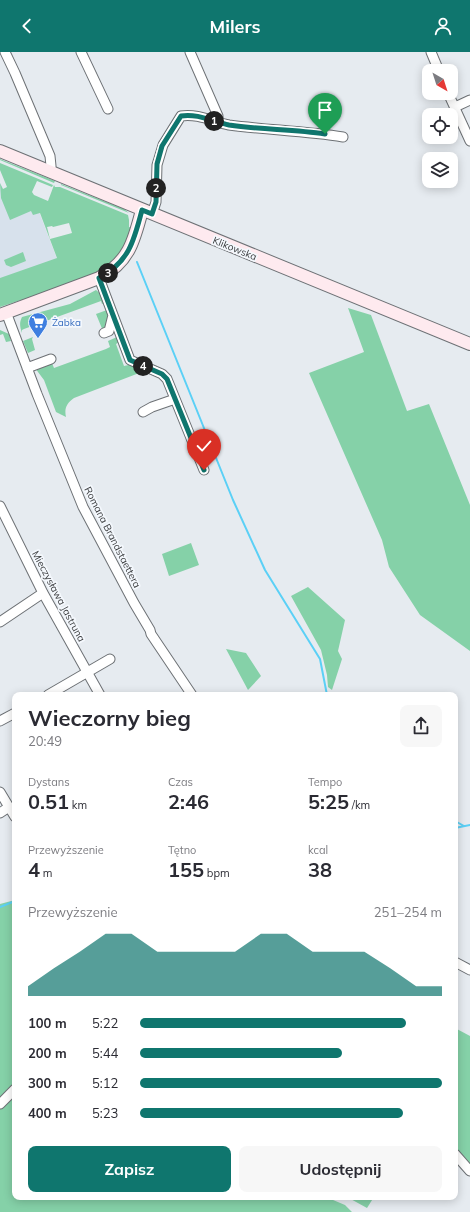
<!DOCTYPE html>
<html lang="pl">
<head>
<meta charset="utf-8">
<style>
  body { margin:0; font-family:Mulish,sans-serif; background:#f7f7f7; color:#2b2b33; height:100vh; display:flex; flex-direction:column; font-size:15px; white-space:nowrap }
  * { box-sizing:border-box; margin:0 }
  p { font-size:13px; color:#7c7c81 }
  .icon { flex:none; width:22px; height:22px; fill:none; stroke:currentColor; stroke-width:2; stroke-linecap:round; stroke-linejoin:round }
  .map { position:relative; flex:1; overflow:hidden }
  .panel { position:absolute; left:12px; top:640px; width:446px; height:508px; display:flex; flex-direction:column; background:#fff; border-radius:8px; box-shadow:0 2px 10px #0003 }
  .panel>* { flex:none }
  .needle { width:26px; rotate:141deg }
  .fabs { position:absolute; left:422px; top:12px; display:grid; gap:8px }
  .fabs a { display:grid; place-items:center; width:36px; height:36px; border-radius:8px; background:#fff; box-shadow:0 2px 10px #0003; font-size:20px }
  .pin { position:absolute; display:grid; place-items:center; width:34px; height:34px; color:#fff; margin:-41px -17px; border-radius:50% 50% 50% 0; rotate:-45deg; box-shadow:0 0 4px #0007 }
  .pin .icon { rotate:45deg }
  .km { position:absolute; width:20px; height:20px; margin:-10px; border-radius:50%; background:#222; color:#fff; font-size:11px; line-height:20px; text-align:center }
  .round { display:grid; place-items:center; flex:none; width:42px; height:42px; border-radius:8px; background:#f7f7f7 }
  .summary { display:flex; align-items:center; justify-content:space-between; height:68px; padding:0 16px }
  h1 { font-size:22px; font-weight:700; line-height:30px }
  .stats { display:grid; grid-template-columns:repeat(3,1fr); gap:6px; height:68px; padding:4px 16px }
  .stats div { display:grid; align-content:center }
  .stats b { font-size:20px; font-weight:700 }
  .stats small { font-size:11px; font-weight:400 }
  .stats p { font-size:11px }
  .chart { height:112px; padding:8px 16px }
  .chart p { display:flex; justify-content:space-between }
  .chart svg { width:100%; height:72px; margin-top:4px; fill:#0f766e; opacity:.7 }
  .button { display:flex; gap:8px; margin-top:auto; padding:8px 16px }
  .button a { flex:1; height:46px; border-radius:8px; background:#0f766e; color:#fff; font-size:16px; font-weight:700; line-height:46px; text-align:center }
  .button a+a { background:#f7f7f7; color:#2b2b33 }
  ul { padding:0 16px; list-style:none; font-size:13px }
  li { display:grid; grid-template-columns:64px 48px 1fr; align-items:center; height:30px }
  li i { height:10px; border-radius:5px; background:#0f766e }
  header { display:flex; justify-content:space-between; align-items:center; height:52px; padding:0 16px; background:#0f766e; color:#fff; font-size:18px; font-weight:700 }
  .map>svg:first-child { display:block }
  .built { fill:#d7e1ec }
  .green { fill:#85d1a8; fill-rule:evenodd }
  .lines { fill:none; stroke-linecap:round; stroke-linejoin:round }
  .stream { stroke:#5bd0f6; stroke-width:2 }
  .street-casing { stroke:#6d7175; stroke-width:11 }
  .secondary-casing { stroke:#6d7175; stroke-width:14 }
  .street { stroke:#fff; stroke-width:9 }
  .secondary { stroke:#feeaef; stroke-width:12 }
  .route-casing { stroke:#fff; stroke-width:8 }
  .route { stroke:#0f766e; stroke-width:5 }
  .labels { text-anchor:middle; stroke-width:3.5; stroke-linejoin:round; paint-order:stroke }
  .street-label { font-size:10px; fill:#3a3c3e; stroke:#f4f8fd }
  .shop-label { font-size:10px; fill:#366cbe; stroke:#f4f8fd; text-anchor:start }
</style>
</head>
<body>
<header><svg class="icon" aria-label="back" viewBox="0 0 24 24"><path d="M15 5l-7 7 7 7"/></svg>Milers<svg class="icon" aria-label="person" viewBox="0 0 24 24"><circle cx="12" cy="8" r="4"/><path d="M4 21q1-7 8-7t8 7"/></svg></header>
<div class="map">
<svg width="470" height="1160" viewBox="0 0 470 1160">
  <rect width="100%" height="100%" fill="#e6ebf0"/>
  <!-- built -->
  <path class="built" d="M0,131L13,162L36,152L57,207L0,227Z"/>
  <!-- green -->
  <path class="green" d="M0,107L55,129L54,131L0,108Z
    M0,111L53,133L52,135L37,129L32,140L34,143L48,149L54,133L55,135H60L128,163L129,168V175L133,176L126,196L106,218L22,250L21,248L0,255V226L57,206L40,161L33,163L31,159L10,168L1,146L0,131L3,137L7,135L0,118ZM69,171L72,181L50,187L47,175L52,174L53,175Z
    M61,132L124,157L129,161L61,133Z
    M23,200L26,209L11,215L6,213L4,208Z
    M96,238L102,243L104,251L102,252L101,249L24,277L22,278V281C20,275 19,271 22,265L70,252Z
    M348,256L371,263L407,359L429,352L470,453V599L420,563L389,515L382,488L309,321L364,300Z
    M107,258C110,265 109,273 103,279L96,262Z
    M0,278L9,282L11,289L6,290L3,282L0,283Z
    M33,285L32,287L35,298L28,301L23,289Z
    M117,285L121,289L116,292L124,314L133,312L147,318L74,346C67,351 64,356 66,365L56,360L44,328L35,316L51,309L54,316L106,297L110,295L108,289Z
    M191,491L199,513L169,524L162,502Z
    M308,535L345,568L338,599L342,607L332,638L328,635L327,623L321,598L291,544Z
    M226,597L246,601L261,624L248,638Z
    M15,848V1145H326L345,1153L352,1160H0V852Z
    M455,976L470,984V1119L455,1102Z
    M347,1145H374L367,1156Z"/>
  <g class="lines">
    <!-- stream -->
    <path class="stream" d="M137,210L233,448L265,518L320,607L327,643
      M455,769L464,774
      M455,776L470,773
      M0,855L15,849"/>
    <!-- street casing -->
    <g class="street-casing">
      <path id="street" d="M5,0L15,21L50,104L51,114V120
        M81,0L108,57
        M190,0L218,64V70
        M431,0L439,19
        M448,41L470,89
        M455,55L470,48
        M152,162L156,150L157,113L163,93L181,64C197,61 214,70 229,73C267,78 306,79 343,85
        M99,226L130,308L162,322L167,327L204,418
        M6,260L37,342L83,455L134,551L150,578L151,582L192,643
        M104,281L109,279L113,263
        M27,316L51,307
        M143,360L152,355L175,347
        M0,454L43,541L100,643
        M0,570L43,541
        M48,643L110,607
        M0,669L15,661
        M0,740L15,765
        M0,761L9,755
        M455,910L470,918
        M0,1052L15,1037
        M455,1102L470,1119"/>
    </g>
    <!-- secondary casing -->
    <g class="secondary-casing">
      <path id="secondary" d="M0,99L470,292
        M0,263L99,226C129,210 134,189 142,158"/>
    </g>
    <!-- street -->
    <use href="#street" class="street"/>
    <!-- secondary -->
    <use href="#secondary" class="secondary"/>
  </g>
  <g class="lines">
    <!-- route casing -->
    <g class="route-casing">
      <path id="route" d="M204,418L167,327L162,322L130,308L99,226C129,210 134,189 142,158L152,162L156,150L157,112L162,94L181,64C197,61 214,70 229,73C261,78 293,77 325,82"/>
    </g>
    <!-- route -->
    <use href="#route" class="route"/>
  </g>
  <!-- icons -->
  <defs>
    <g id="supermarket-pin" transform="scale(1)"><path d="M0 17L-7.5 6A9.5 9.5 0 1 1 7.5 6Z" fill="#3f7fe0" stroke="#f4f8fd"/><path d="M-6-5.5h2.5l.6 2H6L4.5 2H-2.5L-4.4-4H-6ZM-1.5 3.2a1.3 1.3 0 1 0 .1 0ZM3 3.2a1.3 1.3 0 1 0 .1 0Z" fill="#fff"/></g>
  </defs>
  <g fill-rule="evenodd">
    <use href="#supermarket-pin" x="38" y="270"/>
  </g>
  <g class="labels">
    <!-- street labels -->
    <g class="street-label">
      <text transform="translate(235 196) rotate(22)" y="4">Klikowska</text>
      <text transform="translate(113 485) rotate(63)" y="4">Romana Brandstaettera</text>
      <text transform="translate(59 544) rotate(62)" y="4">Mieczysława Jastruna</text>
    </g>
    <!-- shop labels -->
    <g class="shop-label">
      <text x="52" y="274">Żabka</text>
    </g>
  </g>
</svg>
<div class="fabs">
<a><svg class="needle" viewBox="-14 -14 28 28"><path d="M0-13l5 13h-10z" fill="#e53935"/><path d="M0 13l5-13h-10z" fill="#7c7c81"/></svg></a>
<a><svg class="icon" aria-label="locate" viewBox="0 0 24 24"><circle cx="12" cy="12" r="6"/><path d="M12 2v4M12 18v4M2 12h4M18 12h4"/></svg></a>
<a><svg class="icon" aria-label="layers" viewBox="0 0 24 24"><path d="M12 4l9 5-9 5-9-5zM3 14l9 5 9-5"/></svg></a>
</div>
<div class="pin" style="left:325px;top:82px;background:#1e9e55"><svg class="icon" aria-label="arrive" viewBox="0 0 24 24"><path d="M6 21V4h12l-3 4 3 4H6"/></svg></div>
<div class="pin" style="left:204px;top:418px;background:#d93025"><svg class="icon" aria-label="check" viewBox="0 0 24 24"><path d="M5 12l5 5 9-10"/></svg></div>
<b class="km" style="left:214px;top:69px">1</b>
<b class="km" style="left:156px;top:136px">2</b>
<b class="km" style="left:108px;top:221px">3</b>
<b class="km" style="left:143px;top:314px">4</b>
<section class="panel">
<div class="summary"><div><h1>Wieczorny bieg</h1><p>20:49</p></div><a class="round"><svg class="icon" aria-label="share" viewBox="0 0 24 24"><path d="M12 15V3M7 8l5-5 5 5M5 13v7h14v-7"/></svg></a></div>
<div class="stats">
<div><p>Dystans</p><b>0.51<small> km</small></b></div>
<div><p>Czas</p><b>2:46</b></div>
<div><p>Tempo</p><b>5:25<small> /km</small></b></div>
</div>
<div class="stats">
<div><p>Przewyższenie</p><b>4<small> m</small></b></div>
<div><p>Tętno</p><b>155<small> bpm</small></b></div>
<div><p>kcal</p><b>38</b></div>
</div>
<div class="chart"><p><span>Przewyższenie</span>251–254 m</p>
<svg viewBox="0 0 160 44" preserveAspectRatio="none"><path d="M0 44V38L10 27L20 17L30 6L40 6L50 17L60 17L70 17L80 17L90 6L100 6L110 17L120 17L130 17L140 27L150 38L160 38V44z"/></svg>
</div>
<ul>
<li><b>100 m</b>5:22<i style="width:88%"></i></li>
<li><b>200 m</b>5:44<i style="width:67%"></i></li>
<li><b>300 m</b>5:12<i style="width:100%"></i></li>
<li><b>400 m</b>5:23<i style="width:87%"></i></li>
</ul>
<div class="button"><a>Zapisz</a><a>Udostępnij</a></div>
</section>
</div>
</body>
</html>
